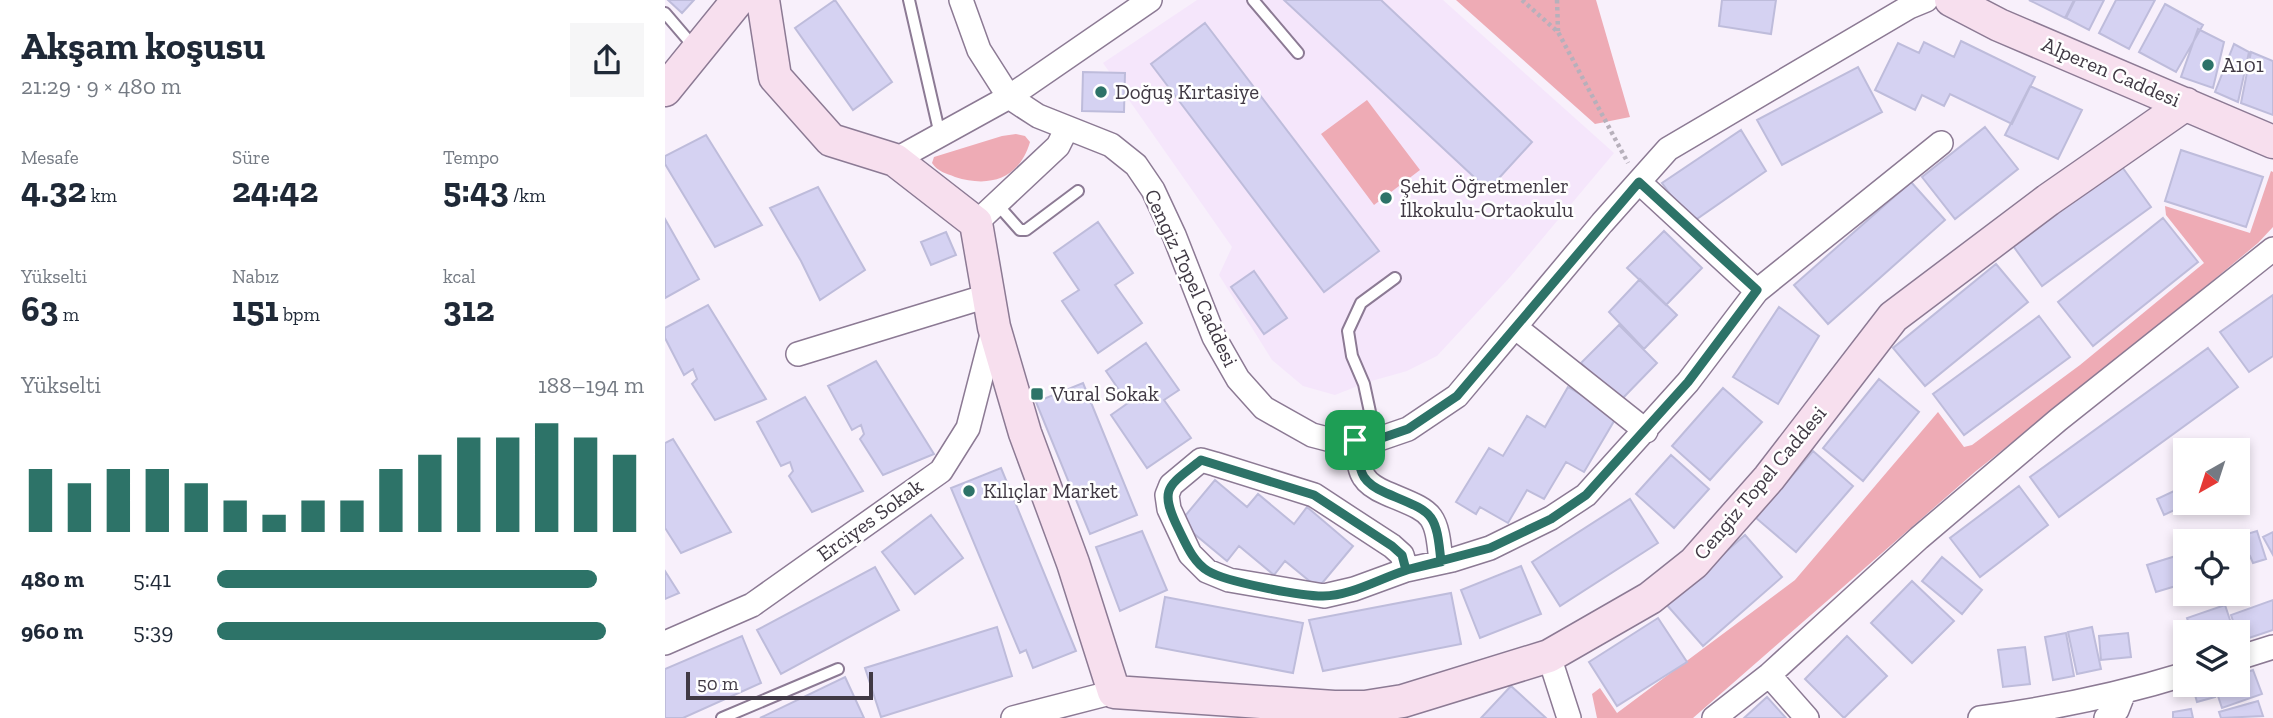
<!DOCTYPE html>
<html lang="tr">
<head>
<meta charset="utf-8">
<style>
  body { margin:0; font-family:"Zilla Slab",serif; background:#f6f6f7; color:#1f2937; height:100vh; display:flex; flex-direction:column; font-size:26px; white-space:nowrap }
  * { box-sizing:border-box; margin:0 }
  p { font-size:23px; color:#747a83 }
  .icon { flex:none; width:38px; height:38px; fill:none; stroke:currentColor; stroke-width:2; stroke-linecap:round; stroke-linejoin:round }
  .map { position:relative; flex:1; overflow:hidden }
  .details { display:flex; flex-direction:column; background:#fff; width:665px }
  .details>* { flex:none }
  .needle { width:46px; rotate:219deg }
  .buttons { position:absolute; left:1508px; top:438px; display:grid; gap:14px }
  .buttons a { display:grid; place-items:center; width:77px; height:77px; border-radius:0px; background:#fff; box-shadow:0 4px 10px #0003; font-size:35px }
  .scale { position:absolute; left:21px; bottom:18px; width:187px; box-sizing:border-box; padding-left:7px; border:4px solid #403944; border-top:0; font-size:19px; line-height:24px; white-space:nowrap; color:#403944; -webkit-text-stroke:5px #fff; paint-order:stroke }
  .pin { position:absolute; display:grid; place-items:center; width:60px; height:60px; color:#fff; margin:-30px; border-radius:14px; box-shadow:0 4px 10px #0006 }
  .round { display:grid; place-items:center; flex:none; width:74px; height:74px; border-radius:0px; background:#f6f6f7 }
  .overview { display:flex; align-items:center; justify-content:space-between; height:119px; padding:0 21px }
  h1 { font-size:38px; font-weight:800; line-height:52px }
  .figures { display:grid; grid-template-columns:repeat(3,1fr); gap:10px; height:119px; padding:7px 21px }
  .figures div { display:grid; align-content:center }
  .figures b { font-size:35px; font-weight:800 }
  .figures small { font-size:19px; font-weight:400 }
  .figures p { font-size:19px }
  .chart { height:196px; padding:14px 21px }
  .chart p { display:flex; justify-content:space-between }
  .chart svg { width:100%; height:126px; margin-top:7px; stroke:#2d7368; stroke-width:6 }
  ul { padding:0 21px; list-style:none; font-size:23px }
  li { display:grid; grid-template-columns:112px 84px 1fr; align-items:center; height:52px }
  li i { height:18px; border-radius:9px; background:#2d7368 }
  main { display:flex; flex:1; min-height:0 }
  .map>svg:first-child { display:block }
  .built { fill:#f5e6fb }
  .green { fill:#eeabb5 }
  .building { fill:#d5d2f2; stroke:#bebcdb; stroke-width:2 }
  .lines { fill:none; stroke-linecap:round; stroke-linejoin:round }
  .lane-casing { stroke:#8c7a94; stroke-width:14 }
  .street-casing { stroke:#8c7a94; stroke-width:26 }
  .secondary-casing { stroke:#8c7a94; stroke-width:35 }
  .path { stroke:#b7b0bb; stroke-width:4.5; stroke-dasharray:3.5 3.5; stroke-linecap:butt }
  .lane { stroke:#fff; stroke-width:10 }
  .street { stroke:#fff; stroke-width:23 }
  .secondary { stroke:#f7dfee; stroke-width:32 }
  .route-casing { stroke:#fff; stroke-width:14 }
  .route { stroke:#2d7368; stroke-width:9 }
  .poi-dot { fill:#2d7368; stroke:#fff; stroke-width:2.5 }
  .labels { text-anchor:middle; stroke-width:5; stroke-linejoin:round; paint-order:stroke }
  .poi-label { font-size:21px; fill:#403944; stroke:#fff; text-anchor:start }
  .street-label { font-size:21px; fill:#403944; stroke:#fff }
</style>
</head>
<body>
<main>
<section class="details">
<div class="overview"><div><h1>Akşam koşusu</h1><p>21:29 · 9 × 480 m</p></div><a class="round"><svg class="icon" aria-label="share" viewBox="0 0 24 24"><path d="M12 15V3M7 8l5-5 5 5M5 13v7h14v-7"/></svg></a></div>
<div class="figures">
<div><p>Mesafe</p><b>4.32<small> km</small></b></div>
<div><p>Süre</p><b>24:42</b></div>
<div><p>Tempo</p><b>5:43<small> /km</small></b></div>
</div>
<div class="figures">
<div><p>Yükselti</p><b>63<small> m</small></b></div>
<div><p>Nabız</p><b>151<small> bpm</small></b></div>
<div><p>kcal</p><b>312</b></div>
</div>
<div class="chart"><p><span>Yükselti</span>188–194 m</p>
<svg viewBox="0 0 160 44" preserveAspectRatio="none"><path d="M5 44V22M15 44V27M25 44V22M35 44V22M45 44V27M55 44V33M65 44V38M75 44V33M85 44V33M95 44V22M105 44V17M115 44V11M125 44V11M135 44V6M145 44V11M155 44V17"/></svg>
</div>
<ul>
<li><b>480 m</b>5:41<i style="width:89%"></i></li>
<li><b>960 m</b>5:39<i style="width:91%"></i></li>
</ul>
</section>
<div class="map">
<svg width="1608" height="718" viewBox="0 0 1608 718">
  <rect width="100%" height="100%" fill="#f8f0fb"/>
  <!-- built -->
  <path class="built" d="M532,0H778L949,153L846,276L772,356L742,371L703,382L670,395L638,386L607,360L554,275L567,247L438,63Z"/>
  <!-- green -->
  <path class="green" d="M791,0H931L965,117L930,124Z
    M702,100L755,170L709,205L656,134Z
    M351,134L360,136L365,142C354,179 325,188 290,177C281,173 273,172 267,163L269,157L337,136Z
    M1606,171L1608,172V227L1593,243L1457,356L1311,471L1028,718H932L927,694L935,688L952,713L1130,580L1273,412L1299,447L1307,445L1415,365L1539,263L1501,215L1500,206L1585,233Z"/>
  <!-- building -->
  <path class="building" d="M3,0H29L17,13Z
    M170,0L227,82L188,110L130,28Z
    M619,0H716L867,142L823,190Z
    M1057,0H1111L1106,34L1054,26Z
    M1364,0H1409L1400,18Z
    M1410,0H1439L1424,30L1401,18Z
    M1451,0H1490L1464,49L1434,33Z
    M1500,4L1538,25L1511,72L1474,52Z
    M540,23L714,251L659,292L486,64Z
    M1533,29L1559,42L1548,88L1516,77Z
    M1296,41L1370,77L1347,124L1285,94L1279,106L1257,95L1250,110L1210,90L1233,43L1254,53L1259,42L1289,57Z
    M1569,44L1584,52L1573,102L1550,92Z
    M1586,52L1608,61V115L1576,103Z
    M1193,67L1217,112L1117,165L1092,120Z
    M418,72L460,73L459,112L417,111Z
    M1365,86L1417,110L1393,159L1340,135Z
    M1320,127L1353,169L1290,219L1257,177Z
    M1076,130L1101,171L1026,223L997,183Z
    M41,135L97,225L50,247L0,164V156Z
    M1516,150L1598,177L1581,227L1500,201Z
    M1455,164L1486,207L1377,286L1346,243Z
    M1246,182L1280,220L1163,324L1129,285Z
    M153,187L200,270L155,300L136,261L105,208Z
    M1498,218L1533,262L1428,346L1393,302Z
    M0,219L34,279L0,298Z
    M433,222L468,273L450,285L477,323L433,353L397,301L414,290L389,253Z
    M999,231L1037,268L1001,305L962,268Z
    M281,232L291,255L266,265L256,242Z
    M1331,264L1363,302L1260,386L1228,348Z
    M589,271L622,318L599,334L566,287Z
    M975,279L1012,315L979,349L944,312Z
    M1608,295V356L1584,372L1555,332Z
    M43,305L101,399L50,420L27,384L32,379L28,369L19,375L0,338V328Z
    M1114,307L1154,336L1113,404L1068,377Z
    M1374,316L1405,357L1299,435L1268,394Z
    M954,325L992,363L955,401L916,363Z
    M481,343L514,390L499,400L526,438L482,468L446,415L463,403L441,371Z
    M1543,348L1573,387L1394,517L1365,477Z
    M211,361L269,454L218,475L195,439L199,434L196,425L187,430L163,386Z
    M1214,379L1254,412L1198,481L1158,448Z
    M418,383L472,515L425,534L371,402Z
    M903,387L952,416L919,472L901,462L879,499L862,490L843,523L815,507L811,514L791,502L824,448L838,456L862,416L880,427Z
    M1058,388L1097,422L1045,480L1007,446Z
    M140,397L198,491L147,512L124,476L128,471L125,462L116,466L92,422Z
    M8,439L66,532L16,553L0,528V443Z
    M1148,451L1188,486L1131,552L1091,518Z
    M1006,455L1044,489L1009,528L971,494Z
    M336,468L411,651L368,668L361,650L355,653L286,488Z
    M550,480L582,507L593,494L629,524L642,507L688,546L653,588L620,561L609,575L574,546L562,561L515,522Z
    M1354,486L1383,525L1315,577L1285,538Z
    M1511,490L1518,506L1499,515L1492,499Z
    M965,499L993,543L895,606L867,562Z
    M266,515L298,558L250,594L217,552Z
    M477,531L502,590L455,611L431,547Z
    M1592,531L1601,559L1588,563L1585,556L1573,559V541H1559Z
    M1608,532V555L1598,537Z
    M1080,535L1117,577L1038,646L1001,604Z
    M1543,535L1545,541H1524Z
    M1517,554L1521,566V583L1491,592L1482,565Z
    M1277,557L1317,590L1297,614L1257,581Z
    M856,566L876,614L815,638L796,590Z
    M210,567L234,610L116,674L92,630Z
    M0,571L14,593L0,599Z
    M1247,581L1289,621L1247,663L1206,623Z
    M786,593L796,644L658,671L644,620Z
    M500,597L638,623L628,673L491,647Z
    M1608,600V630L1575,641L1566,615Z
    M1560,605L1569,632H1527L1522,618Z
    M993,618L1022,662L952,706L924,662Z
    M332,627L347,676L216,717L200,668Z
    M1427,627L1436,669L1412,674L1403,632Z
    M1401,633L1409,676L1388,680L1380,637Z
    M1463,633L1466,657L1436,660L1434,636Z
    M77,636L96,683L18,718H0V669Z
    M1182,636L1222,676L1179,718L1140,679Z
    M1360,647L1365,684L1338,687L1333,650Z
    M1588,670L1597,694L1557,708L1549,684H1573V675Z
    M180,677L199,718H95Z
    M1527,684H1546L1550,697L1532,702Z
    M846,686L881,718H816Z
    M1102,697L1121,718H1079Z
    M1593,701L1598,716L1556,718L1554,712Z
    M1526,709L1528,718H1508V712Z"/>
  <g class="lines">
    <!-- lane casing -->
    <g class="lane-casing">
      <path id="lane" d="M244,0L275,135
        M588,0L633,53
        M0,13L30,48
        M332,204L355,230H361L413,191
        M711,440L699,384L687,356L683,331L696,303L730,278
        M57,718L173,669"/>
    </g>
    <!-- street casing -->
    <g class="street-casing">
      <path id="street" d="M296,0L314,50L344,97L373,116L446,145L471,165L488,190L509,235L549,337L573,379L599,408L647,435L670,441L711,440L743,429L792,396L937,223L1003,149L1244,7L1261,0
        M230,160L344,97L485,0
        M311,223L393,146L402,128
        M1092,291L1276,143
        M850,327L981,431
        M133,354L322,296
        M690,440C693,452 693,468 699,477C704,485 714,490 721,493C768,513 771,510 776,562
        M741,570L737,555L727,546L649,495L550,464L536,460L506,485L502,495L504,509L525,554L542,571L564,580L659,596L689,589L741,570L787,560L825,548L886,518L921,495L1023,382L1092,291L974,182
        M0,643L87,605L276,471L303,428L329,327
        M884,656L904,718
        M1573,658L1608,647
        M1104,675L1142,718
        M348,718L449,692
        M1049,718L1104,675L1254,538L1393,420L1608,249
        M1315,718C1385,709 1453,695 1521,674
        M1441,718L1452,710L1459,692"/>
    </g>
    <!-- secondary casing -->
    <g class="secondary-casing">
      <path id="secondary" d="M98,0L110,77L166,140L230,160L311,223L329,327L360,433L408,563L449,692L669,707H700L738,701L884,656L985,598L1029,563L1104,478L1228,317L1383,200L1521,104
        M1286,0L1334,25L1608,142
        M0,90L73,0"/>
    </g>
    <!-- path -->
    <path class="path" d="M857,0L893,32L963,163
      M892,0L893,31"/>
    <!-- lane -->
    <use href="#lane" class="lane"/>
    <!-- street -->
    <use href="#street" class="street"/>
    <!-- secondary -->
    <use href="#secondary" class="secondary"/>
  </g>
  <g class="lines">
    <!-- route casing -->
    <g class="route-casing">
      <path id="route" d="M690,440C693,452 693,468 699,477C704,485 714,490 721,493C768,513 771,510 776,562C764,565 751,567 739,571C714,579 685,596 658,596C636,596 561,582 543,571C528,562 521,544 513,528C493,487 504,486 536,460L649,495L727,546L737,555L741,570L825,548L886,519L921,495L1023,382L1092,290L974,182L792,396L743,429L711,440H690"/>
    </g>
    <!-- route -->
    <use href="#route" class="route"/>
  </g>
  <!-- markers -->
  <g class="poi-dot">
    <circle cx="1543" cy="65" r="7"/>
    <circle cx="436" cy="92" r="7"/>
    <circle cx="721" cy="198" r="7"/>
    <rect x="365" y="387" width="14" height="14" rx="3.5"/>
    <circle cx="304" cy="491" r="7"/>
  </g>
  <g class="labels">
    <!-- poi labels -->
    <g class="poi-label">
      <text x="1557" y="72">A101</text>
      <text x="450" y="99">Doğuş Kırtasiye</text>
      <text x="735" y="193">Şehit Öğretmenler<tspan x="735" dy="24">İlkokulu-Ortaokulu</tspan></text>
      <text x="386" y="401">Vural Sokak</text>
      <text x="318" y="498">Kılıçlar Market</text>
    </g>
    <!-- street labels -->
    <g class="street-label">
      <text transform="translate(1446 72) rotate(23)" y="7">Alperen Caddesi</text>
      <text transform="translate(526 278) rotate(65)" y="7">Cengiz Topel Caddesi</text>
      <text transform="translate(1095 483) rotate(-50)" y="7">Cengiz Topel Caddesi</text>
      <text transform="translate(205 520) rotate(-36)" y="7">Erciyes Sokak</text>
    </g>
  </g>
</svg>
<div class="buttons">
<a><svg class="needle" viewBox="-14 -14 28 28"><path d="M0-13l5 13h-10z" fill="#e53935"/><path d="M0 13l5-13h-10z" fill="#747a83"/></svg></a>
<a><svg class="icon" aria-label="locate" viewBox="0 0 24 24"><circle cx="12" cy="12" r="6"/><path d="M12 2v4M12 18v4M2 12h4M18 12h4"/></svg></a>
<a><svg class="icon" aria-label="layers" viewBox="0 0 24 24"><path d="M12 4l9 5-9 5-9-5zM3 14l9 5 9-5"/></svg></a>
</div>
<div class="scale">50 m</div>
<div class="pin" style="left:690px;top:440px;background:#1e9e55"><svg class="icon" aria-label="arrive" viewBox="0 0 24 24"><path d="M6 21V4h12l-3 4 3 4H6"/></svg></div>
</div>
</main>
</body>
</html>
